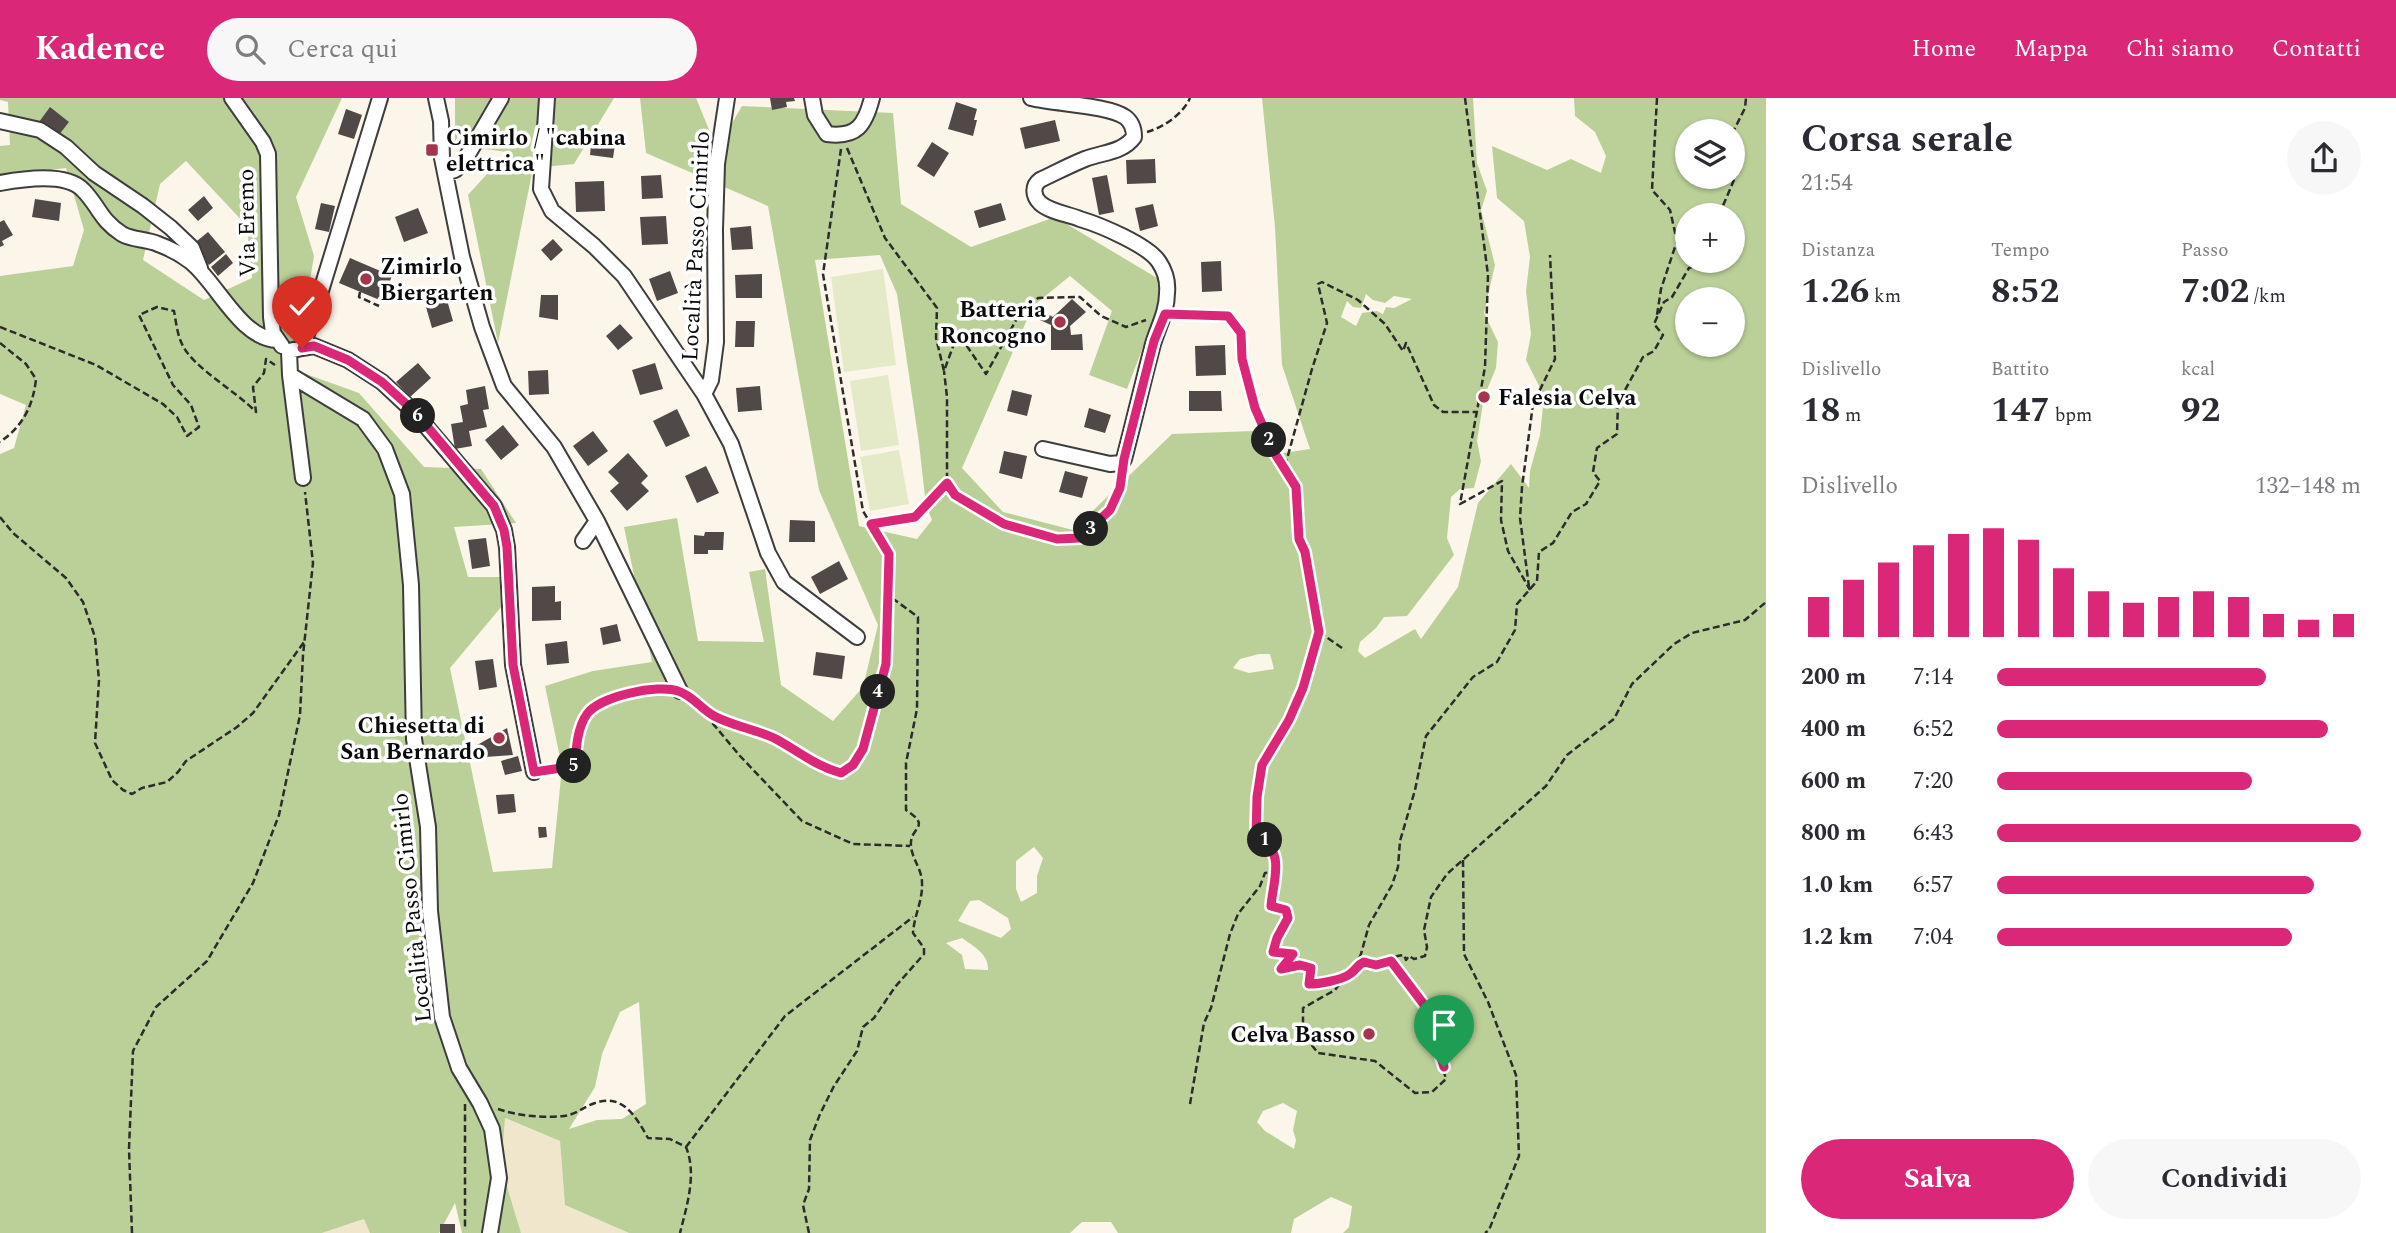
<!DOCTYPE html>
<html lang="it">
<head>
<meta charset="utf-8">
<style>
  body { margin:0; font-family:Spectral,serif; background:#f7f7f7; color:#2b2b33; height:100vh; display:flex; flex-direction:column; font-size:26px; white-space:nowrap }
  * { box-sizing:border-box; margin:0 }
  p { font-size:23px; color:#7c7c81 }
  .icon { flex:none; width:38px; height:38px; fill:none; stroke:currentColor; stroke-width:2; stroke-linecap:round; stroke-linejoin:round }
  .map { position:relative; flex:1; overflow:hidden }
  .sheet { display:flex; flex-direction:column; background:#fff; width:630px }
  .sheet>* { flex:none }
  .tools { position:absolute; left:1675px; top:21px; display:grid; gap:14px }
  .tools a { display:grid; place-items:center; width:70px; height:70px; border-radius:50%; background:#fff; box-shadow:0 2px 5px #0004; font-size:35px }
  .pin { position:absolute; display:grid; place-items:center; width:60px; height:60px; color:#fff; margin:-72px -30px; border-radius:50% 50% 50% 0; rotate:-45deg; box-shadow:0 0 7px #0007 }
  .pin .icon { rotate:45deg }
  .km { position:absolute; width:35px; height:35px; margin:-18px; border-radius:50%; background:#222; color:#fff; font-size:19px; line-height:35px; text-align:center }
  .round { display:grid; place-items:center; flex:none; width:74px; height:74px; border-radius:37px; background:#f7f7f7 }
  .overview { display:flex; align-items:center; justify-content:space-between; height:119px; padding:0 35px }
  h1 { font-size:38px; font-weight:700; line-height:52px }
  .stats { display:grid; grid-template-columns:repeat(3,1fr); gap:10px; height:119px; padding:7px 35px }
  .stats div { display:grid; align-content:center }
  .stats b { font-size:35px; font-weight:700 }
  .stats small { font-size:19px; font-weight:400 }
  .stats p { font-size:19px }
  .chart { height:196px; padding:14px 35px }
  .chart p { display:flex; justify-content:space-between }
  .chart svg { width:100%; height:126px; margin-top:7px; stroke:#db2777; stroke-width:6 }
  .primary-button { display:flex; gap:14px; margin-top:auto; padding:14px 35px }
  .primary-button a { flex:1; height:80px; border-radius:42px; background:#db2777; color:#fff; font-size:28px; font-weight:700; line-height:80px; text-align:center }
  .primary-button a+a { background:#f7f7f7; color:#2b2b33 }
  ul { padding:0 35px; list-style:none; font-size:23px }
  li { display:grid; grid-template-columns:112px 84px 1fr; align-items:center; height:52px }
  li i { height:18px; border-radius:9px; background:#db2777 }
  header { display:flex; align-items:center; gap:42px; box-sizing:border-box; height:98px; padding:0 35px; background:#db2777; color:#fff }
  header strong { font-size:33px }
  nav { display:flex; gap:38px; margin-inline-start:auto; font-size:24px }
  .search { width:490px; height:63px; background:#f7f7f7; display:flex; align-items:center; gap:18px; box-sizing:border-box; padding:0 24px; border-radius:38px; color:#7c7c81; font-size:26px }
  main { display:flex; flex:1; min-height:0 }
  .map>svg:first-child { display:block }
  .farmland { fill:#efe6cc }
  .forest { fill:#bbd099; fill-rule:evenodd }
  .pitch { fill:#e4eac8 }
  .building { fill:#514947 }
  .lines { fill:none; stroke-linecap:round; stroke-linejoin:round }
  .minor-casing { stroke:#3d3d3d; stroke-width:18 }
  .path { stroke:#2c2c2c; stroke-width:2.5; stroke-dasharray:7 3.5; stroke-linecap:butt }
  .minor { stroke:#fff; stroke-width:14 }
  .route-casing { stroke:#fff; stroke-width:14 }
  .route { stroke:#db2777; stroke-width:9 }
  .poi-dot { fill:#a7344d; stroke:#fff; stroke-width:2.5 }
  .labels { text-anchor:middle; stroke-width:7; stroke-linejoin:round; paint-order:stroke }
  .poi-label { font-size:23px; font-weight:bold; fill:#0a0a0a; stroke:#fff; text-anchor:start }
  .street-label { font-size:23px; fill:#0a0a0a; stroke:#fff }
</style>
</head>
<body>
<header>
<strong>Kadence</strong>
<div class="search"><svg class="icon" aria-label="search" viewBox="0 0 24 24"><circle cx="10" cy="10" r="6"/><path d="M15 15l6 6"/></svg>Cerca qui</div>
<nav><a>Home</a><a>Mappa</a><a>Chi siamo</a><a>Contatti</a></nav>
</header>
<main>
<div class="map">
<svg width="1766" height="1135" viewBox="0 0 1766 1135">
  <rect width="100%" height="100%" fill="#fcf5e9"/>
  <!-- farmland -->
  <path class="farmland" d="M504,1020L560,1043L565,1107L629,1135H521L501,1069Z
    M365,1121L370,1135H322Z"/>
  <!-- forest -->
  <path class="forest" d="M0,0H342L296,99L314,158L295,272L359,295L424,369L481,371L516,425L454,429L468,479H501L502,508L450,570L493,774L552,770L562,669L545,588L593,573L652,564L624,429L677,420L698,543L764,544L749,474L765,471L781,587L833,623L863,589L878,527L819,392L768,108L646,55L640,0H696L717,51L742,8L893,15L901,106L971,149L1055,119L1167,186L1127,291L1089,277L1112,213L1070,178L1033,208L962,370L1003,414L1073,432L1172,336L1253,333L1264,358L1310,351L1282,267L1275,129L1262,0H1473L1477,65L1487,93L1481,112L1495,167L1484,215L1498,244L1496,270L1484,299L1477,343L1481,363L1474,390L1460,391L1451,399L1447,440L1454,457L1407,518L1384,519L1376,530L1360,544L1358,553L1365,560L1415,531L1421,541L1458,489L1478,405L1511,366L1529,390L1530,373L1540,337L1544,298L1526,262L1531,236L1526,193L1530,159L1524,123L1497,100L1492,48L1547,72L1571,61L1601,75L1606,58L1595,34L1575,18L1574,0H1766V1135H1343L1349,1129L1352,1108L1331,1099L1294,1121L1291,1135H1118L1111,1124H1082L1070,1135H629L565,1107L560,1043L505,1020L501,1069L521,1135H462L455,1105L439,1135H370L364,1121L322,1135H0V356L14,350L26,307L0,296V178L73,168L84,132L66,70L0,78V48L10,47L8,4L0,2ZM1687,33H1732V79H1687ZM186,63L247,128L252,180L204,202L143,162L160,86ZM1687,117H1732V163H1687ZM880,157L897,196L919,345L926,408L932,422L917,441L859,428L815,162ZM1366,196L1373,202L1385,205L1394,198L1412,201L1394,210L1386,209L1383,216L1377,213L1362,215L1356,228L1341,219L1347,203L1353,209L1361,210ZM1687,201H1732V247H1687ZM1259,556H1270L1274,571L1249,575L1233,570L1240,561ZM1034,749L1043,760L1037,778V795L1021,804L1016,791V763ZM979,802L1008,820L1011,831L1001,840L958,823L970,803ZM962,840C974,849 989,856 988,872L965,871L962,857L946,845ZM639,904L646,1006L622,1021L597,1022L569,1031L595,989L602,956L620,914ZM1283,1005L1297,1013L1293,1032L1296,1042L1294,1051L1265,1033L1257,1024L1263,1013Z
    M455,0H614L574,66L533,70L498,245L468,97L507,54L455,47Z"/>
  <!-- pitch -->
  <path class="pitch" d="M883,171L896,267L844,274L831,179Z
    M888,277L899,347L861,353L850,283Z
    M899,352L909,406L870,413L860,359Z"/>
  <!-- building -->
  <path class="building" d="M770,0H794L795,3L786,4L787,9L772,12Z
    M956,4L977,11L974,22H977L973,38L948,31Z
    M50,9L69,24L58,38L39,24Z
    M346,11L362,17L354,41L338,36Z
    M1055,22L1060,43L1025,51L1020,30Z
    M592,37L616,40L613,60L590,57Z
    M932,44L949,55L934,79L917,68Z
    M1155,61L1156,85L1127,86L1126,62Z
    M661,77L663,100L642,101L641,78Z
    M1107,77L1114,114L1099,117L1092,80Z
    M604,83L605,113L576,114L575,84Z
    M204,98L213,110L198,123L188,112Z
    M35,101L61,105L59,123L32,119Z
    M321,105L335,108L329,134L315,131Z
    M1001,105L1006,122L979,130L974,113Z
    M1153,106L1158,128L1140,133L1135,110Z
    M418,110L428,135L404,144L395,119Z
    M666,118L668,146L642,147L640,119Z
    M4,122L13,137L2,143L4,147L0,149V124Z
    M751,128L753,151L732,152L730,130Z
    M208,134L225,154L209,167L192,147Z
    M553,141L563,152L551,163L541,152Z
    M226,156L233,165L218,178L211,169Z
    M350,160L392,178L382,203L339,185Z
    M1221,163L1222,193L1202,194L1201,164Z
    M670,173L678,195L657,203L649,181Z
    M762,176V200H736L735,177Z
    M445,195L453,223L432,230L424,202Z
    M541,197H558V222L539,219Z
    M1072,201L1086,214L1070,228L1071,237L1082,236L1083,252H1051V227L1040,222L1044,214L1053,219Z
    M736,223H755L754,249H735Z
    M620,226L633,240L618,252L606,238Z
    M1225,247L1226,277L1196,278L1195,248Z
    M418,265L431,280L410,299L396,284Z
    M655,265L663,291L640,297L632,272Z
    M548,272L549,296L529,297L528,273Z
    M485,288L489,311L483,312L487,329L469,333L472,348L455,351L451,326L463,324L460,308L468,306L466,292Z
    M760,288L762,312L738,314L736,290Z
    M1012,292L1032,297L1027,318L1007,313Z
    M1189,293H1221L1222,313H1189Z
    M1089,310L1111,317L1105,335L1084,329Z
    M677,311L690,338L666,349L653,323Z
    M503,327L519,347L501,362L485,342Z
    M593,333L608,353L588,368L573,348Z
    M1004,353L1027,358L1022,381L999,375Z
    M628,355L648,378L641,385L649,393L627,413L610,393L619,385L608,374Z
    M706,368L719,395L697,405L685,378Z
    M1065,373L1088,379L1082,400L1059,394Z
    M790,422L815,423V444H789Z
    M705,434H724L723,452H708V456H694V437L704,438Z
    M486,440L490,468L472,471L468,442Z
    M839,463L848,481L820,496L811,479Z
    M555,488V504L561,503V522L532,523V489Z
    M617,526L621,543L603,547L600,530Z
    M567,543L569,565L547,567L545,546Z
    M816,554L845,558L842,581L813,577Z
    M493,561L497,589L479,592L475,563Z
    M507,630L513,657L471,660L472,650Z
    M518,658L522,673L505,677L501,663Z
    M514,696L516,714L498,716L496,697Z
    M538,729H546L547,739L539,740Z
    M440,1126H455V1135H440Z"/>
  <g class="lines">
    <!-- minor casing -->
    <g class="minor-casing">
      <path id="minor" d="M232,0L263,44L268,56L271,219L273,235L282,248
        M436,0L441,23L442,60L462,159L482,229L504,288L554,349L597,423L680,593
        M547,0L541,91L552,113L594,148L624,178L704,296L731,346L768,455L784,484L857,539
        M812,0L815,17L827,36C857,40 865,27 872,0
        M1031,0C1055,6 1108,7 1125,19C1132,24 1134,31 1134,39C1122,55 1103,54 1085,61C1070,67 1055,75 1040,82C1032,88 1033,98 1040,105C1050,114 1068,116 1080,121C1100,127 1148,147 1159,164C1165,173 1168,185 1167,195C1167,214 1158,229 1153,246C1143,284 1134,323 1124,361L1121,365L1110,366L1043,351
        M0,23L40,32L66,49L94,75L143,108L171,130L192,150L200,170
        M445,75L455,72L463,65L501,0
        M0,85C22,81 66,74 83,92C99,108 100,122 122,136C132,142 147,141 158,146C169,150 182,157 191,164C217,185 241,241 277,242
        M302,250L314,248L348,262L382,284L414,314L494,408L504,432L507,449L513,567L534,674
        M289,253L302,250L312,222L380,0
        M289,253L290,277L303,380
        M290,277L363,321L385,351L402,396L411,487L414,641L428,729L430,813L442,919L459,970L480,1005L492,1031L499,1080L490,1135
        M704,296L711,282L716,244L715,131L717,66L727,0
        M583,443L597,423"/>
    </g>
    <!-- path -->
    <path class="path" d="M1465,0L1488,177L1485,269L1460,406L1502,383L1501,422L1508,453L1530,492
      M1657,0L1652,92L1670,112L1677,143L1661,191L1657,217
      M1147,34C1164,29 1183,16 1190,0
      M1732,36L1745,10L1746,0
      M847,50L885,140L937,210L936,240L944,273L958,235L986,276L1019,217L1038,200L1080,199L1101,218L1126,229L1146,222
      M1719,117L1737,75L1732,40
      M360,194L359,199L379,208
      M1176,216L1228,218L1241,235L1242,261L1255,310L1274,354L1296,389L1299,441L1305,454L1319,534L1303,590L1289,622L1262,667L1257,699L1256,738C1288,753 1273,782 1271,808L1286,812L1288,820L1277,840L1273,854L1293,856L1281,871L1300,867L1311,870L1309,886H1322L1352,875L1361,856L1369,827L1392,787L1398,769L1400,743L1415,692L1426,638L1473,579L1497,564L1515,532L1517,506L1537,483L1539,454L1553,445L1572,414L1586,406L1600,383L1593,374L1597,350L1617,336L1618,305L1643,259L1654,253L1663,237L1654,226L1664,204L1672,199L1689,170L1701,166L1703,163
      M0,229L96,267L163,306L177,319L187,338L199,329L191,307L173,287L139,217L157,209L174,213C176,223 177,236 182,246C191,268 237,294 256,314L253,289L264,275L266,261L275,267
      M0,245L26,266L36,281C33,308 23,328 0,344
      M1285,368L1312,271L1327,225L1318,186L1322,184L1358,202L1385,226L1403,253L1406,245L1434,307L1443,314H1476
      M947,385L955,397L1005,426L1057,441L1080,440C1102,423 1118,406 1122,377
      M0,419L13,435L66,480L83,504L95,539L99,582L95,645L112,682L123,692L132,696L142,690L167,684L178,674L186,663L237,629L253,615L304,544
      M871,426L915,419L947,385V299L944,273
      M1529,489L1520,420L1522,389L1533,306L1555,261L1550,157
      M1319,534L1345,552
      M692,602L712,617L776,642L804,660L824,670L841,675L853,667L863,651L886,566L889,456L863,413L823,176L841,51
      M699,609L740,658L802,723L853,746L910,748
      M547,672L575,668C576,651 577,629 587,615C600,599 644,592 664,591
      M1463,762L1464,856L1488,904L1516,977L1519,1058L1489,1132L1485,1135
      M1356,868L1364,864C1387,870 1387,858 1404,857L1406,862L1409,858L1414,861L1425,858L1427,849L1424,832L1431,799L1447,776L1546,688L1567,657L1614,621L1632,586L1674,546L1692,535L1745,522L1766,504
      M1346,878L1335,892L1303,910V936L1318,955L1375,963L1415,995L1432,994L1446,981L1425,908L1391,864
      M465,1006V1132
      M1190,1006L1204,925L1211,910L1230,836L1238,816L1260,788L1265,775L1277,773
      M498,1011C518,1018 543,1020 564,1018C575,1017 585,1008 595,1005C623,995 636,1019 648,1040L670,1041L686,1049C697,1076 687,1107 680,1135
      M686,1049L785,918L913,819
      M132,1135L129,1051L133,953L156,909L207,863L253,785L279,717L300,617L303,557L313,465L305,394
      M809,1135L803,1107L809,1091L810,1042L820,1016L834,988L857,953L863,929L874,920L895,889L924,856V850L913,835C914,818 923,802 922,785C922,771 912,761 911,748C909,728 933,730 906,712V665L917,611L918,519L888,497"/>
    <!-- minor -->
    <use href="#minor" class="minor"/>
  </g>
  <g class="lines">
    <!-- route casing -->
    <g class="route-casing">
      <path id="route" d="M302,250L314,248L348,262L382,284L415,314L494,408L504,432L507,449L513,567L534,674L575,668C576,651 577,630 587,616C600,598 658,586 678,593C692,597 701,611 714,618C733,628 754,631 774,640C797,652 815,668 841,675L853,667L863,651L886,566L889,456L871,426L915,419L947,385L955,397L1004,426L1057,441L1080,440L1110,412L1120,390L1124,361L1154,243L1165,216L1228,218L1241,235L1242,261L1255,310L1274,354L1296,389L1299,441L1305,454L1319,534L1303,590L1289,622L1262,667L1257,699L1256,738C1287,753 1273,782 1271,808L1286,812L1288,820L1277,840L1273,854L1293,856L1281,871L1300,867L1311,870L1309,886C1319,886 1342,882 1350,876C1356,872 1357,867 1364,864L1376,867L1391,863L1425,908L1444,969"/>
    </g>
    <!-- route -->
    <use href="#route" class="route"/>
  </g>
  <!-- markers -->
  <g class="poi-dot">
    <rect x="425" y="45" width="14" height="14" rx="3.5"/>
    <circle cx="366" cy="181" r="7"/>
    <circle cx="1060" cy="224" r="7"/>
    <circle cx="1484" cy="299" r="7"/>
    <circle cx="499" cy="640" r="7"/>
    <circle cx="1369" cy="936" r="7"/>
  </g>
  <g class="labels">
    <!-- poi labels -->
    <g class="poi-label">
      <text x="446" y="47">Cimirlo / "cabina<tspan x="446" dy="26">elettrica"</tspan></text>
      <text x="380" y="176">Zimirlo<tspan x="380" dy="26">Biergarten</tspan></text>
      <text x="1046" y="219" text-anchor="end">Batteria<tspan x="1046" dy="26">Roncogno</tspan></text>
      <text x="1498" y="307">Falesia Celva</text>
      <text x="485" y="635" text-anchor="end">Chiesetta di<tspan x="485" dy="26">San Bernardo</tspan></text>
      <text x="1355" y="944" text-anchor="end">Celva Basso</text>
    </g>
    <!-- street labels -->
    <g class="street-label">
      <text transform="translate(246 125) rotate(-91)" y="8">Via Eremo</text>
      <text transform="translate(695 148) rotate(-87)" y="8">Località Passo Cimirlo</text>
      <text transform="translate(411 810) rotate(-96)" y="8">Località Passo Cimirlo</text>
    </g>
  </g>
</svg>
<div class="tools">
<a><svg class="icon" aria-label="layers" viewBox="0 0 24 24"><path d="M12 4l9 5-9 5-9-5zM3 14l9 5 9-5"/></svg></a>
<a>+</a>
<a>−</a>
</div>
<div class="pin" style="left:1444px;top:969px;background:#1e9e55"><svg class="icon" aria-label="arrive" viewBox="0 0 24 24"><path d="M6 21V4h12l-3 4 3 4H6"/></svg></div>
<div class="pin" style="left:302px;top:250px;background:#d93025"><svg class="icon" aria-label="check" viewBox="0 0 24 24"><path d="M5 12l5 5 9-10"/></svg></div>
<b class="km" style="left:1265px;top:742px">1</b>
<b class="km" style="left:1269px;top:342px">2</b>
<b class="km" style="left:1091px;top:431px">3</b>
<b class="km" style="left:878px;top:594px">4</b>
<b class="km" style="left:574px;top:668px">5</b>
<b class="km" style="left:418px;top:318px">6</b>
</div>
<section class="sheet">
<div class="overview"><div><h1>Corsa serale</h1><p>21:54</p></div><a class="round"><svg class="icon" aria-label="share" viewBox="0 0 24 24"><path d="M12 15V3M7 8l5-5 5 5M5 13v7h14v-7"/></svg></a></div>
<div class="stats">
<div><p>Distanza</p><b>1.26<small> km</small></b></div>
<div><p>Tempo</p><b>8:52</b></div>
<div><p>Passo</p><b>7:02<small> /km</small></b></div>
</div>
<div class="stats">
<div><p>Dislivello</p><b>18<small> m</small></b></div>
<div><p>Battito</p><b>147<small> bpm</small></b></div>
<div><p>kcal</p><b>92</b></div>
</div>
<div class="chart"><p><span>Dislivello</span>132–148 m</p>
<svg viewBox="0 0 160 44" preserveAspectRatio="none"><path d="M5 44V30M15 44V24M25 44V18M35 44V12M45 44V8M55 44V6M65 44V10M75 44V20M85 44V28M95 44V32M105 44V30M115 44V28M125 44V30M135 44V36M145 44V38M155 44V36"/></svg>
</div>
<ul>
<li><b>200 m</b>7:14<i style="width:74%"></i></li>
<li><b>400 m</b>6:52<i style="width:91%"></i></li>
<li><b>600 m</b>7:20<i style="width:70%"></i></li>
<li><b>800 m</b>6:43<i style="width:100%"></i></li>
<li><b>1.0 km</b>6:57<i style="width:87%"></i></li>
<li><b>1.2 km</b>7:04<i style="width:81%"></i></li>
</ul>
<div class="primary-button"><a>Salva</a><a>Condividi</a></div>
</section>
</main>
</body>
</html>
